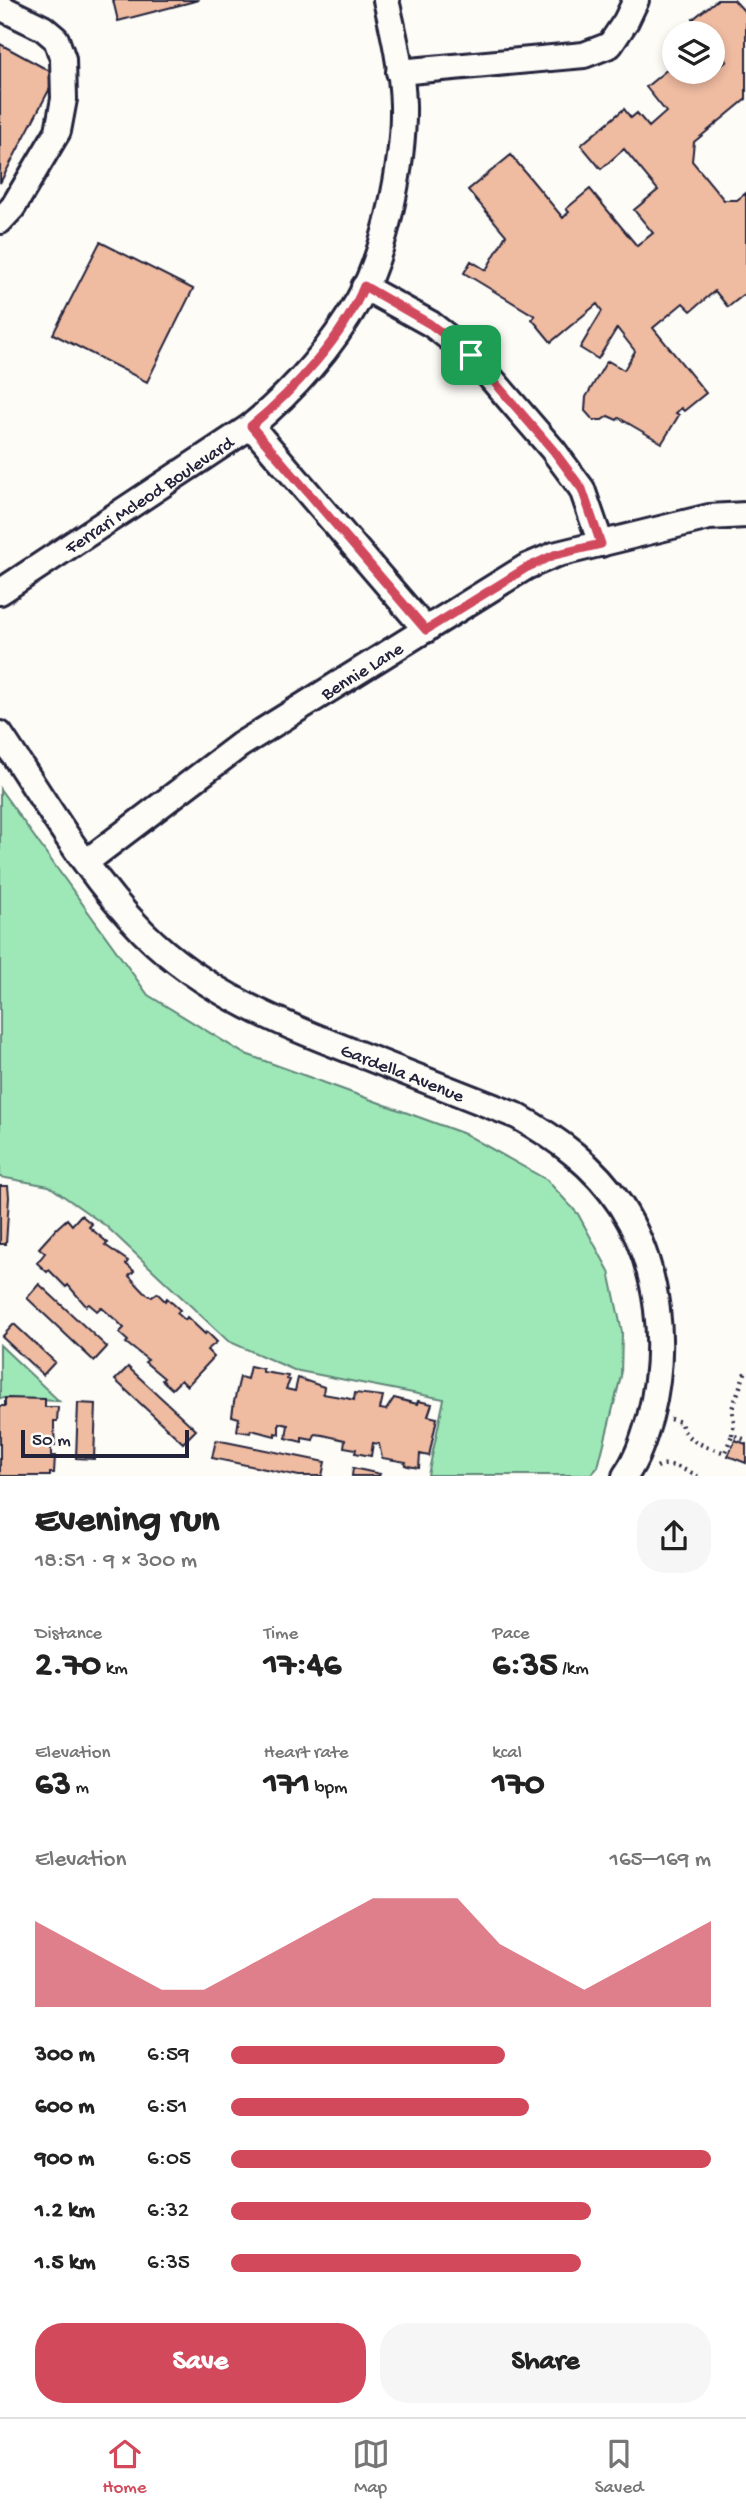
<!DOCTYPE html>
<html lang="en">
<head>
<meta charset="utf-8">
<style>
  body { margin:0; font-family:"Gochi Hand",sans-serif; background:#f6f6f6; color:#222; height:100vh; display:flex; flex-direction:column; font-size:26px; white-space:nowrap }
  * { box-sizing:border-box; margin:0 }
  p { font-size:23px; color:#767676 }
  .icon { flex:none; width:38px; height:38px; fill:none; stroke:currentColor; stroke-width:2; stroke-linecap:round; stroke-linejoin:round }
  .map { position:relative; height:1476px; overflow:hidden }
  .side { display:flex; flex-direction:column; background:#fff; flex:1 }
  .side>* { flex:none }
  .controls { position:absolute; left:662px; top:21px; display:grid; gap:14px }
  .controls a { display:grid; place-items:center; width:63px; height:63px; border-radius:50%; background:#fff; box-shadow:0 4px 10px #0003; font-size:35px }
  .scale { position:absolute; left:21px; bottom:18px; width:168px; box-sizing:border-box; padding-left:7px; border:4px solid #22223b; border-top:0; font-size:19px; line-height:24px; white-space:nowrap; color:#22223b; -webkit-text-stroke:5px #fdfcf7; paint-order:stroke }
  .pin { position:absolute; display:grid; place-items:center; width:60px; height:60px; color:#fff; margin:-30px; border-radius:14px; box-shadow:0 4px 10px #0006 }
  .round { display:grid; place-items:center; flex:none; width:74px; height:74px; border-radius:28px; background:#f6f6f6 }
  .head { display:flex; align-items:center; justify-content:space-between; height:119px; padding:0 35px }
  h1 { font-size:38px; font-weight:700; line-height:52px }
  .stats { display:grid; grid-template-columns:repeat(3,1fr); gap:10px; height:119px; padding:7px 35px }
  .stats div { display:grid; align-content:center }
  .stats b { font-size:35px; font-weight:700 }
  .stats small { font-size:19px; font-weight:400 }
  .stats p { font-size:19px }
  .chart { height:196px; padding:14px 35px }
  .chart p { display:flex; justify-content:space-between }
  .chart svg { width:100%; height:126px; margin-top:7px; fill:#d1495b; opacity:.7 }
  .primary-button { display:flex; gap:14px; margin-top:auto; padding:14px 35px }
  .primary-button a { flex:1; height:80px; border-radius:28px; background:#d1495b; color:#fff; font-size:28px; font-weight:700; line-height:80px; text-align:center }
  .primary-button a+a { background:#f6f6f6; color:#222 }
  ul { padding:0 35px; list-style:none; font-size:23px }
  li { display:grid; grid-template-columns:112px 84px 1fr; align-items:center; height:52px }
  li i { height:18px; border-radius:9px; background:#d1495b }
  .dock { display:flex; justify-content:space-around; align-items:center; height:98px; border-top:2px solid #e0e0e0; background:#fff; font-size:19px; color:#767676 }
  .dock a { display:grid; justify-items:center; gap:4px }
  .dock .current { color:#d1495b }
  .map>svg:first-child { display:block }
  .green { fill:#9ee8b7; stroke:#608579; stroke-width:2 }
  .building { fill:#efbba1; stroke:#22223b; stroke-width:2 }
  .lines { fill:none; stroke-linecap:round; stroke-linejoin:round }
  .minor-casing { stroke:#22223b; stroke-width:30 }
  .path { stroke:#22223b; stroke-width:4.5; stroke-dasharray:2 5; stroke-linecap:butt }
  .minor { stroke:#fdfcf7; stroke-width:24 }
  .route-casing { stroke:#fff; stroke-width:14 }
  .route { stroke:#d1495b; stroke-width:9 }
  .labels { text-anchor:middle; stroke-width:7; stroke-linejoin:round; paint-order:stroke }
  .street-label { font-size:19px; fill:#22223b; stroke:#fdfcf7 }
</style>
</head>
<body>
<div class="map">
<svg width="746" height="1476" viewBox="0 0 746 1476">
  <rect width="100%" height="100%" fill="#fdfcf7"/>
  <filter id="ink" filterUnits="userSpaceOnUse"><feTurbulence type="fractalNoise" baseFrequency=".0143" numOctaves="2"/><feDisplacementMap in="SourceGraphic" scale="14" xChannelSelector="R" yChannelSelector="G"/><feConvolveMatrix kernelMatrix="1 2 1 2 8 2 1 2 1" color-interpolation-filters="sRGB"/></filter>
  <g filter="url(#ink)">
    <!-- green -->
    <path class="green" d="M0,789L148,995L243,1053L465,1134L547,1180L578,1214L609,1271L622,1332L621,1376L598,1467L591,1475H428L444,1399L294,1370L228,1341L106,1226L49,1186L0,1177Z
      M0,1345L59,1401L0,1398Z"/>
    <!-- building -->
    <path class="building" d="M113,0H199L118,21Z
      M717,0H734L746,13V99L694,142L692,161L724,200H737L746,193V293L728,307L715,291L691,311L683,303L653,328L706,393L684,411L681,408L676,413L679,415L662,443L619,418L617,420L608,416L602,420H593L585,411L586,397L605,364L608,361L624,370L635,351L617,328L598,359L580,348L602,311L597,304L551,342L532,319L535,316L464,273L471,261L486,270L506,235L468,190L511,155L563,218L569,212L566,209L590,189L637,246L653,233L634,210L658,190L624,149L601,169L581,145L624,109L631,118L637,113L649,127L666,112L646,87L674,64V72H712V69L714,71L727,61L712,42V33H705L693,19Z
      M0,44L57,75L0,183Z
      M100,242L193,289L147,382L53,334Z
      M0,1186H8L9,1197L6,1244H0Z
      M81,1215L92,1224L89,1227L108,1243L105,1245L128,1261L126,1264L134,1271L129,1276L145,1293L152,1297L157,1293L165,1301L167,1298L180,1310L177,1313L185,1320L187,1317L205,1334L207,1332L217,1342L207,1350L214,1357L187,1386L181,1380L172,1389L162,1380L164,1378L145,1362L148,1360L126,1343L128,1341L119,1333L124,1328L118,1322L101,1307L97,1311L89,1304L86,1306L68,1285L66,1287L49,1270L47,1272L37,1263L45,1253L39,1248L57,1228L67,1219L72,1225Z
      M39,1284L107,1347L94,1361L27,1298Z
      M14,1324L55,1362L43,1375L2,1337Z
      M250,1366L263,1369V1372L288,1376L287,1379L290,1380L286,1389L295,1391L298,1378L324,1387L323,1394L346,1398L354,1400L355,1393L383,1396L380,1409L386,1410L394,1398L417,1404L418,1401L432,1404L428,1416L437,1418L429,1456L420,1454L419,1468L408,1466L405,1465L406,1462L382,1458L379,1444L373,1443L371,1456L355,1453L356,1449L344,1447L345,1440L323,1435L315,1434L313,1440L302,1438V1442L286,1438L288,1425L279,1423V1434L275,1433V1436L251,1430L250,1433L237,1431L239,1418L232,1416L234,1402L240,1377L247,1379Z
      M128,1367L196,1430L183,1443L115,1380Z
      M5,1398L45,1399V1407H58L57,1421H54V1429L55,1446L51,1445V1456H55L54,1473H50V1476H0V1406H5Z
      M78,1403L96,1404L94,1459L76,1458Z
      M216,1440L325,1462L322,1476H299L212,1458Z
      M735,1440L746,1444V1463L728,1456Z
      M353,1468L380,1474L379,1476H352Z"/>
    <g class="lines">
      <!-- minor casing -->
      <g class="minor-casing">
        <g id="minor">
          <path d="M0,7L43,28L56,39L63,59L64,99L58,131L13,207L0,221"/>
          <path d="M399,72L584,55L610,45L626,21L636,0"/>
          <path d="M364,287L431,324L471,355L553,450L582,489L601,544"/>
          <path d="M251,426L426,630"/>
          <path id="s1" d="M0,592L251,426C293,391 331,348 358,301C386,252 404,162 403,105C402,69 394,34 386,0"/>
          <path id="s2" d="M0,734C45,801 86,874 143,932C205,994 284,1025 364,1056C415,1076 466,1096 517,1116C558,1139 595,1166 621,1206C660,1267 668,1348 650,1417C644,1437 638,1458 625,1476"/>
          <path id="s3" d="M86,862L240,745L526,567L554,555L709,517L746,515"/>
        </g>
      </g>
      <!-- path -->
      <path class="path" d="M670,1419L681,1422C684,1443 708,1446 725,1453L732,1435L746,1440
        M732,1435L734,1422L732,1409L746,1370
        M657,1467C669,1460 686,1471 698,1476"/>
      <!-- minor -->
      <use href="#minor" class="minor"/>
    </g>
  </g>
  <g class="lines" filter="url(#ink)">
    <!-- route casing -->
    <g class="route-casing">
      <path id="route" d="M364,286L430,324L471,355L553,450L582,489L601,544L554,555L526,568L426,630L251,426C292,392 344,337 364,286Z"/>
    </g>
    <!-- route -->
    <use href="#route" class="route"/>
  </g>
  <g class="labels">
    <!-- street labels -->
    <g class="street-label">
      <text dy="7" stroke="none"><textPath href="#s1" startOffset="178">Ferrari Mcleod Boulevard</textPath></text>
      <text dy="7" stroke="none"><textPath href="#s3" startOffset="336">Bennie Lane</textPath></text>
      <text dy="7" stroke="none"><textPath href="#s2" startOffset="542">Gardella Avenue</textPath></text>
    </g>
  </g>
</svg>
<div class="controls">
<a><svg class="icon" aria-label="layers" viewBox="0 0 24 24"><path d="M12 4l9 5-9 5-9-5zM3 14l9 5 9-5"/></svg></a>
</div>
<div class="scale">50 m</div>
<div class="pin" style="left:471px;top:355px;background:#1e9e55"><svg class="icon" aria-label="arrive" viewBox="0 0 24 24"><path d="M6 21V4h12l-3 4 3 4H6"/></svg></div>
</div>
<section class="side">
<div class="head"><div><h1>Evening run</h1><p>18:51 · 9 × 300 m</p></div><a class="round"><svg class="icon" aria-label="share" viewBox="0 0 24 24"><path d="M12 15V3M7 8l5-5 5 5M5 13v7h14v-7"/></svg></a></div>
<div class="stats">
<div><p>Distance</p><b>2.70<small> km</small></b></div>
<div><p>Time</p><b>17:46</b></div>
<div><p>Pace</p><b>6:35<small> /km</small></b></div>
</div>
<div class="stats">
<div><p>Elevation</p><b>63<small> m</small></b></div>
<div><p>Heart rate</p><b>171<small> bpm</small></b></div>
<div><p>kcal</p><b>170</b></div>
</div>
<div class="chart"><p><span>Elevation</span>165–169 m</p>
<svg viewBox="0 0 160 44" preserveAspectRatio="none"><path d="M0 44V14L10 22L20 30L30 38L40 38L50 30L60 22L70 14L80 6L90 6L100 6L110 22L120 30L130 38L140 30L150 22L160 14V44z"/></svg>
</div>
<ul>
<li><b>300 m</b>6:59<i style="width:57%"></i></li>
<li><b>600 m</b>6:51<i style="width:62%"></i></li>
<li><b>900 m</b>6:05<i style="width:100%"></i></li>
<li><b>1.2 km</b>6:32<i style="width:75%"></i></li>
<li><b>1.5 km</b>6:35<i style="width:73%"></i></li>
</ul>
<div class="primary-button"><a>Save</a><a>Share</a></div>
</section>
<nav class="dock">
<a class="current"><svg class="icon" aria-label="home" viewBox="0 0 24 24"><path d="M3 11l9-7 9 7M6 9v11h12V9"/></svg>Home</a>
<a><svg class="icon" aria-label="map" viewBox="0 0 24 24"><path d="M3 6l6-2 6 2 6-2v14l-6 2-6-2-6 2zM9 4v14M15 6v14"/></svg>Map</a>
<a><svg class="icon" aria-label="saved" viewBox="0 0 24 24"><path d="M7 4h10v16l-5-4-5 4z"/></svg>Saved</a>
</nav>
</body>
</html>
